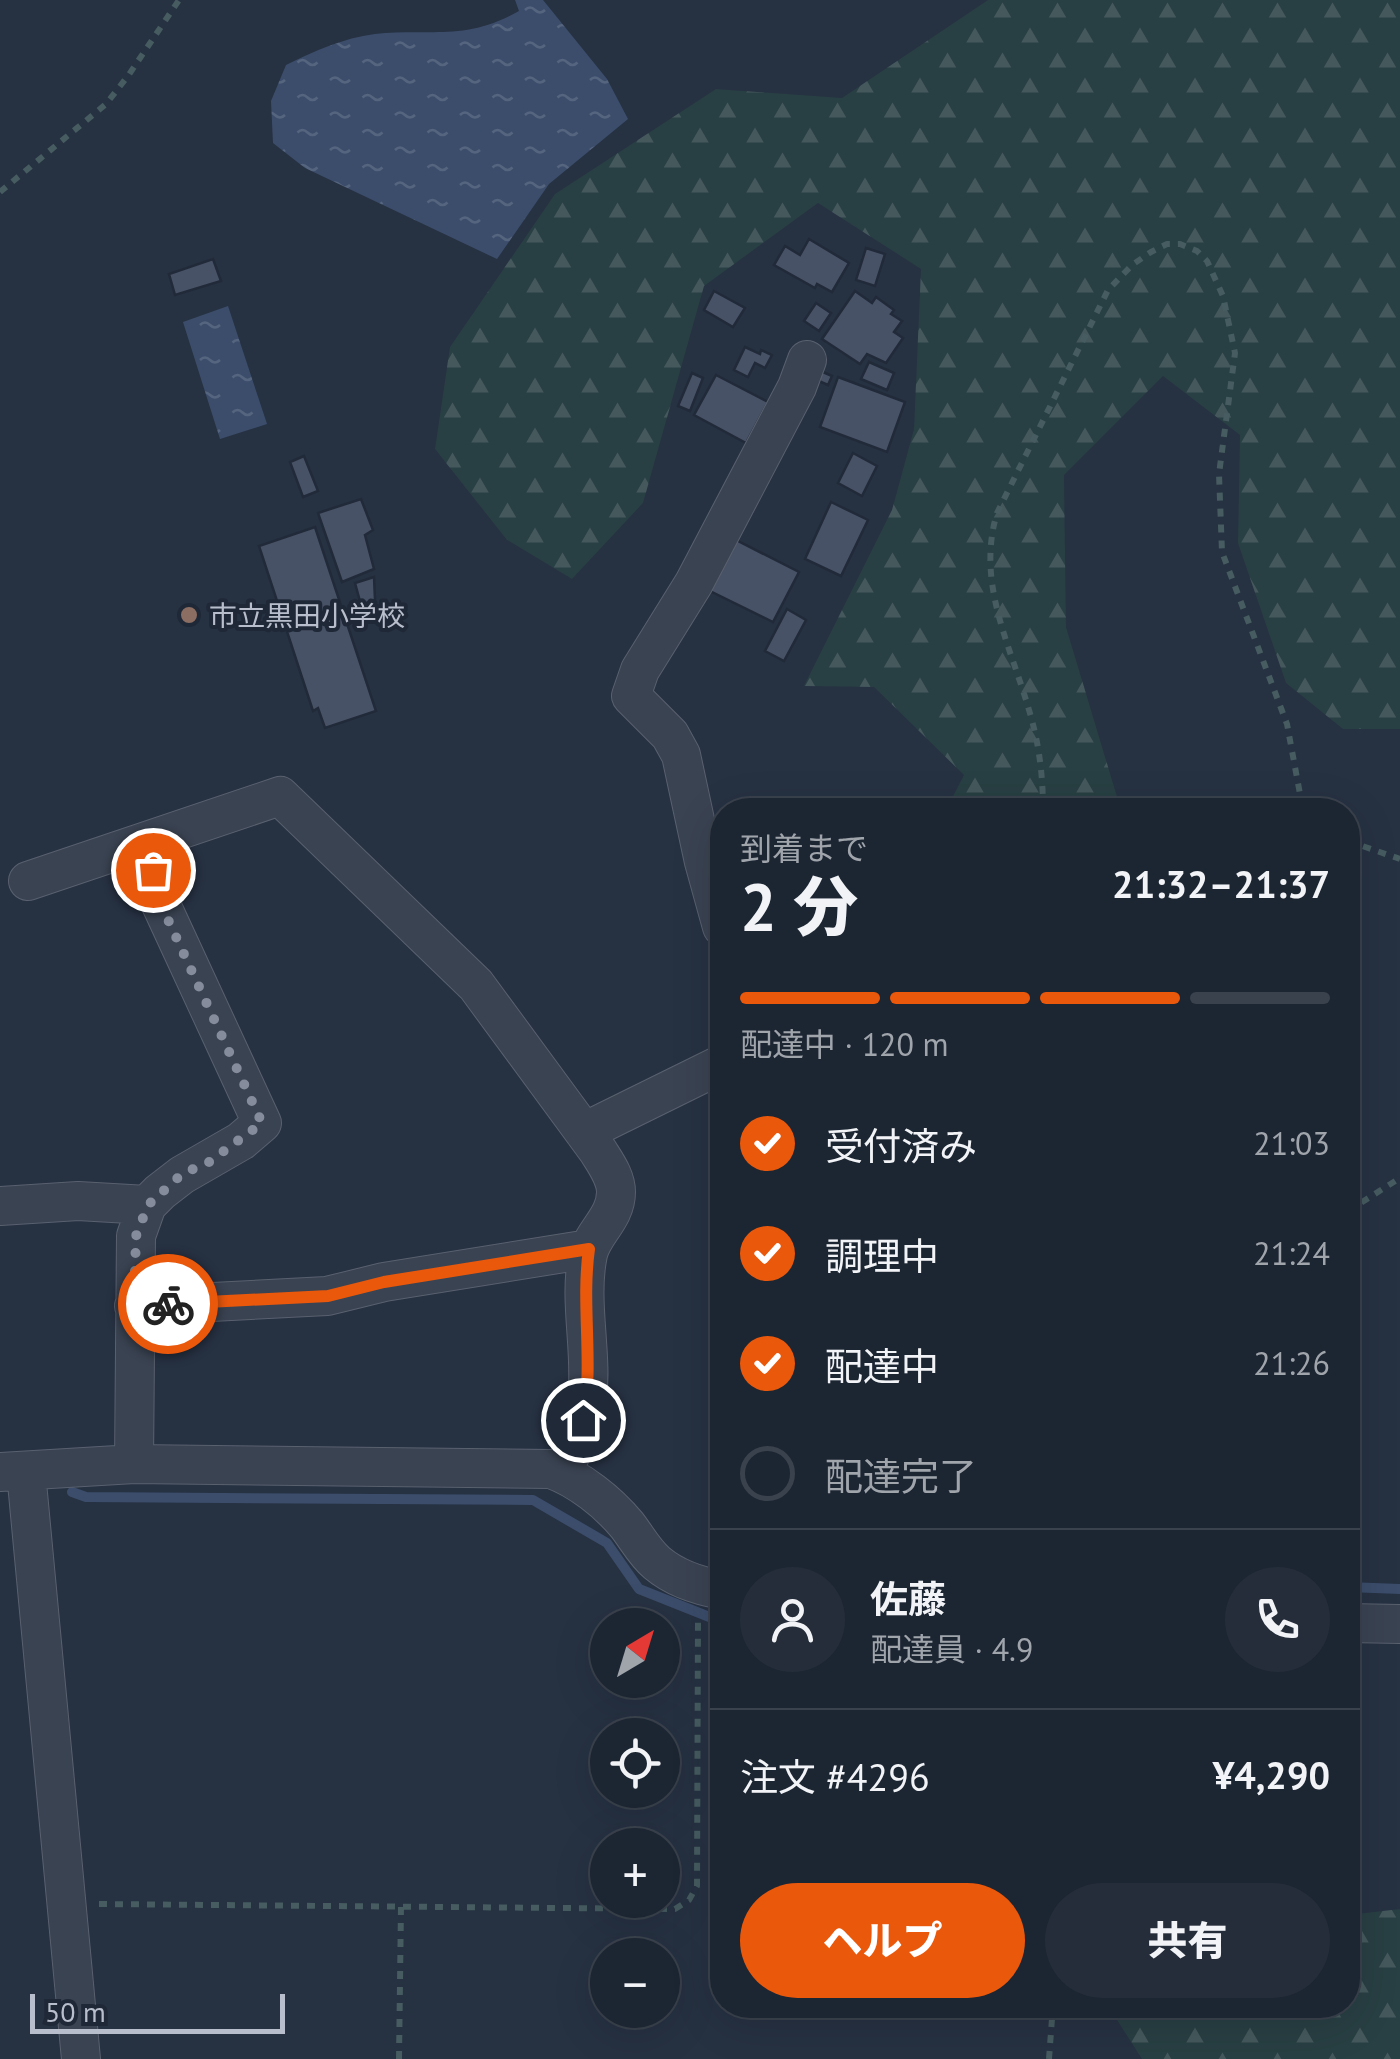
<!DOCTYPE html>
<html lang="ja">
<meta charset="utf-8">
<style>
body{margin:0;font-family:"PT Sans","Noto Sans JP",sans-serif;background:#252d3a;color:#f1f3f6;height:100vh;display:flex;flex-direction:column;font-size:38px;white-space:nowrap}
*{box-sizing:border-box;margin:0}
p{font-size:32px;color:#a0a5ac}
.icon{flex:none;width:55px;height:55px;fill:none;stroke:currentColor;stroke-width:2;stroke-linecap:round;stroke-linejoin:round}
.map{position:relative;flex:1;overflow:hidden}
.details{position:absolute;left:710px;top:798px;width:650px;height:1220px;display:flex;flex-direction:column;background:#1c2532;border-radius:40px;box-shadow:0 10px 40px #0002,0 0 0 2px #3a424d}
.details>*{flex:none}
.needle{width:65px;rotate:38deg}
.buttons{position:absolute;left:590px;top:1608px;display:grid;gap:20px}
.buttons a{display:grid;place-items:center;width:90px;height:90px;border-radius:50%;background:#1c2532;box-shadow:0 10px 40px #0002,0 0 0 2px #3a424d;font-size:50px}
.scale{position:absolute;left:30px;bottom:25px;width:255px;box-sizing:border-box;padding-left:10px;border:5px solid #b8becc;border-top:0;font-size:28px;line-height:35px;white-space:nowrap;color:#b8becc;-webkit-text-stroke:8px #1f2837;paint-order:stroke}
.pin{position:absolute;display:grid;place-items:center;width:85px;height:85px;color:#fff;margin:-42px;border:5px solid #fff;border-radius:50%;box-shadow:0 2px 10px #0007}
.courier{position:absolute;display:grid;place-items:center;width:100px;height:100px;margin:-50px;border:8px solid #ea580c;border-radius:50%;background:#fff;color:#222;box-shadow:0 2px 12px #0007}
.headline em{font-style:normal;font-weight:800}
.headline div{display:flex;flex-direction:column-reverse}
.headline{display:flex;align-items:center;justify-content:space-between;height:170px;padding:0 30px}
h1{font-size:65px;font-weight:800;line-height:75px}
.bar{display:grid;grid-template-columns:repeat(4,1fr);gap:15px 10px;align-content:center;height:120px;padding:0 30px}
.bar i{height:12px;border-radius:8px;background:#3a424d}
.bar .current{background:#ea580c}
.bar p{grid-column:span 4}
.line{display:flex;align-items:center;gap:25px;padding:0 30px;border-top:2px solid #3a424d}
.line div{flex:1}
.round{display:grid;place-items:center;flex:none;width:105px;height:105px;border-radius:52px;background:#252d3a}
ol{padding:0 30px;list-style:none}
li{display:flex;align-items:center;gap:30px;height:110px}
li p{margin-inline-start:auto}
li .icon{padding:10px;border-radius:50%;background:#ea580c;color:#fff;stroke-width:4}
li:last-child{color:#a0a5ac}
li i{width:55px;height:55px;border:5px solid #3a424d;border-radius:50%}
.button{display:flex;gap:20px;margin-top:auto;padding:20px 30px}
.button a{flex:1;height:115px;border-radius:60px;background:#ea580c;color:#fff;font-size:40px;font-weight:800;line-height:115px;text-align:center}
.button a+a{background:#252d3a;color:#f1f3f6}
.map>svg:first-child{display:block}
.forest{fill:url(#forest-firs)}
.water{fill:url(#water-ripples)}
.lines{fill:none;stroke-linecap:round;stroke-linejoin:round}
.stream{stroke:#3b4d6b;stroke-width:10}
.building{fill:#485266;stroke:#212a39;stroke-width:2.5}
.minor-casing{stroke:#59616f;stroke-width:40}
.path{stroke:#465c60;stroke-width:6;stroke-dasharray:8 8;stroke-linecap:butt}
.minor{stroke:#3a4352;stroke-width:38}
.done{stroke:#858d9c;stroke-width:10;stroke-dasharray:0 18}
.route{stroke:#ea580c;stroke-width:12}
.education-dot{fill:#8d6e63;stroke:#1f2837;stroke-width:4}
.labels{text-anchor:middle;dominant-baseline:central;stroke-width:8;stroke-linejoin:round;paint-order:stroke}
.poi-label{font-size:28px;fill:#b8becc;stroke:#1f2837;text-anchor:start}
</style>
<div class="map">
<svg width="1400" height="2059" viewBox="0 0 1400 2059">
<defs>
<pattern id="forest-firs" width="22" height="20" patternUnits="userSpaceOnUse" patternTransform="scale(2.5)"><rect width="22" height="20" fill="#283f43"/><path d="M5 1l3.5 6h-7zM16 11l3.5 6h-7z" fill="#45595d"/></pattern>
<pattern id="water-ripples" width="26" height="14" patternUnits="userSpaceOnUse" patternTransform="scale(2.5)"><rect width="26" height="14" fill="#3b4d6b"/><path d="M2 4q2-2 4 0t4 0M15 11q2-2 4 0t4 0" fill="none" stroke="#55657f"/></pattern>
</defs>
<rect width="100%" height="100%" fill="#263142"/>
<!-- forest -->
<path class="forest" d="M988,0H1400V729H1343L1286,683L1238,543L1240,435L1163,376L1064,475L1066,627L1121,810H946L964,775L874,687L804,686L892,510L914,429L921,269L818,203L704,286L643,503L572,579L507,540L435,449L450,347L555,194L716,89L842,98Z
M1400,1909V2059H1142L1112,2012V2005H1348V1915Z"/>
<!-- water -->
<path class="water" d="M515,0H543L607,79L628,119L549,184L497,259L305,168L273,143L271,101L286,65C315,51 343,38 375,34C431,28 465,42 519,11Z
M228,306L267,424L220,439L183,322Z"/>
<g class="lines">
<!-- stream -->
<path class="stream" d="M72,1492L86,1497L533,1500L607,1543L639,1589L722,1622
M1348,1587L1400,1589"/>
</g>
<!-- building -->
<path class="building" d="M809,239L849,263L832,292L817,284L815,288L774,265L785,246L800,255Z
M866,248L885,254L875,286L856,280Z
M213,259L221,281L175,295L169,274Z
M714,291L745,308L733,327L704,310Z
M855,291L872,303L876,297L894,310L891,314L902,321L894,332L903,338L886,363L867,354L860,364L822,339Z
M816,303L831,313L819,331L804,321Z
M745,347L760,354L761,350L772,355L765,368L755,363L748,377L734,370Z
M869,362L894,373L887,390L861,379Z
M816,369L832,376L828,385L812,378Z
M692,373L703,378L690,411L678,406Z
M716,375L768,402L746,443L694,415Z
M838,377L905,402L887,452L820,427Z
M853,453L877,466L862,496L838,483Z
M304,456L318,491L303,497L290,462Z
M361,499L373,530L365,535L374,569L342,582L318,513Z
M831,502L868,520L841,576L805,559Z
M315,527L376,711L325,728L318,708L313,711L259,546Z
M734,539L799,572L773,622L708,590Z
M374,577L375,600L361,605L355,583Z
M787,609L806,620L784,661L765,651Z"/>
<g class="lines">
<defs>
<path id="minor" d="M28,881L280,796L476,985L598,1151C606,1164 616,1177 616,1192C616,1218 593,1232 588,1254C578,1302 593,1352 587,1400C583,1427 574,1449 562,1473
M722,927L704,862L681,755L670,735L631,696L640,670L694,583L797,387L807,360
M584,1132L722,1064
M0,1206L78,1201L147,1205
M134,1306L327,1296L384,1282L589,1249
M134,1464L136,1236L147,1205L160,1192L182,1175L241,1141L262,1123L158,898L148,843
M0,1472L134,1464L551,1469C579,1479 608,1502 627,1525C637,1538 645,1553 657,1563C676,1579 699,1586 722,1590
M26,1472L81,2059
M1348,1623L1400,1624"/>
</defs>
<!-- minor casing -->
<use href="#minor" class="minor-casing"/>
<!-- path -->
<path class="path" d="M0,192L106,104L128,76L179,0
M1043,810C1043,775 1039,743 1029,710C1010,644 976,583 997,513L1108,290L1132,265L1151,252L1167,244H1180L1197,251L1207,261L1223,296L1235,353L1219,474L1222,552L1287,724L1303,810
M1348,841L1400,859
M1348,1211L1400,1178
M99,1904L675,1909L689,1900L697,1886L698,1617
M399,2059L401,1906
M1049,2059L1053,2005"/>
<!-- minor -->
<use href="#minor" class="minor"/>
</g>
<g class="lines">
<!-- done -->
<path class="done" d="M153,870L158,898L262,1123L209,1162L182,1174L148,1205L136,1236L134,1306L168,1304"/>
<!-- route -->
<path class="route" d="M168,1304L328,1296L384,1282L589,1249C581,1306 594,1364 583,1420"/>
</g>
<!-- markers -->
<circle class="education-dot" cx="189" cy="615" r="10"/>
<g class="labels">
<!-- poi labels -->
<g class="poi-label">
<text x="209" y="615">市立黒田小学校</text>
</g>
</g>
</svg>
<div class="buttons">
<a><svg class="needle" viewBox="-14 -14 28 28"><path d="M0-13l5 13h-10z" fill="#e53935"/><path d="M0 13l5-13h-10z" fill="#a0a5ac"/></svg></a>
<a><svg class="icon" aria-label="locate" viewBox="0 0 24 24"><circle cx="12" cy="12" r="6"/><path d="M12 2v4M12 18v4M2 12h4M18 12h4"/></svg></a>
<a>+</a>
<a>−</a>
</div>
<div class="scale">50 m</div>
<div class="pin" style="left:153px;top:870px;background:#ea580c"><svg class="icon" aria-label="bag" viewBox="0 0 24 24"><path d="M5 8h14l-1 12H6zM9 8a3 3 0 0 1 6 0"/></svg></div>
<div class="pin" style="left:583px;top:1420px;background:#1f2937"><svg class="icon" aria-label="home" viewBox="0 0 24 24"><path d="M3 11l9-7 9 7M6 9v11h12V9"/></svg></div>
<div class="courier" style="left:168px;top:1304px"><svg class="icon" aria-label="bike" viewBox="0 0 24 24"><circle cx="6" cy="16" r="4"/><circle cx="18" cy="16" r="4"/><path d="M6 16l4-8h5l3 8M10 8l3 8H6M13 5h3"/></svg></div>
<section class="details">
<div class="headline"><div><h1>2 分</h1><p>到着まで</p></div><em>21:32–21:37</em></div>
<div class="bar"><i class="current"></i><i class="current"></i><i class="current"></i><i></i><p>配達中 · 120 m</p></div>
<ol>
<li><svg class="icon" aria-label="check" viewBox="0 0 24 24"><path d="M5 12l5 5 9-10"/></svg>受付済み<p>21:03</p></li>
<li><svg class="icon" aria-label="check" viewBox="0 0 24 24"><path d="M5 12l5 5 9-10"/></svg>調理中<p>21:24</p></li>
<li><svg class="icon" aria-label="check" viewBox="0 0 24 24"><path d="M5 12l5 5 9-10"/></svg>配達中<p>21:26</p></li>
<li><i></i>配達完了</li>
</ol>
<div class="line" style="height:180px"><a class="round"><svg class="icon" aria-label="person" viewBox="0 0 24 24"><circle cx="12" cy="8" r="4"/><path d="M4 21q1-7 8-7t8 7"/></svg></a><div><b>佐藤</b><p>配達員 · 4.9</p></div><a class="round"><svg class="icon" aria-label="phone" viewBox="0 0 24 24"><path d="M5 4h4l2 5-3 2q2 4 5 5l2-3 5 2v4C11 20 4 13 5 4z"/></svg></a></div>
<div class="line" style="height:130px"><div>注文 #4296</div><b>¥4,290</b></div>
<div class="button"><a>ヘルプ</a><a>共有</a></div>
</section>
</div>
